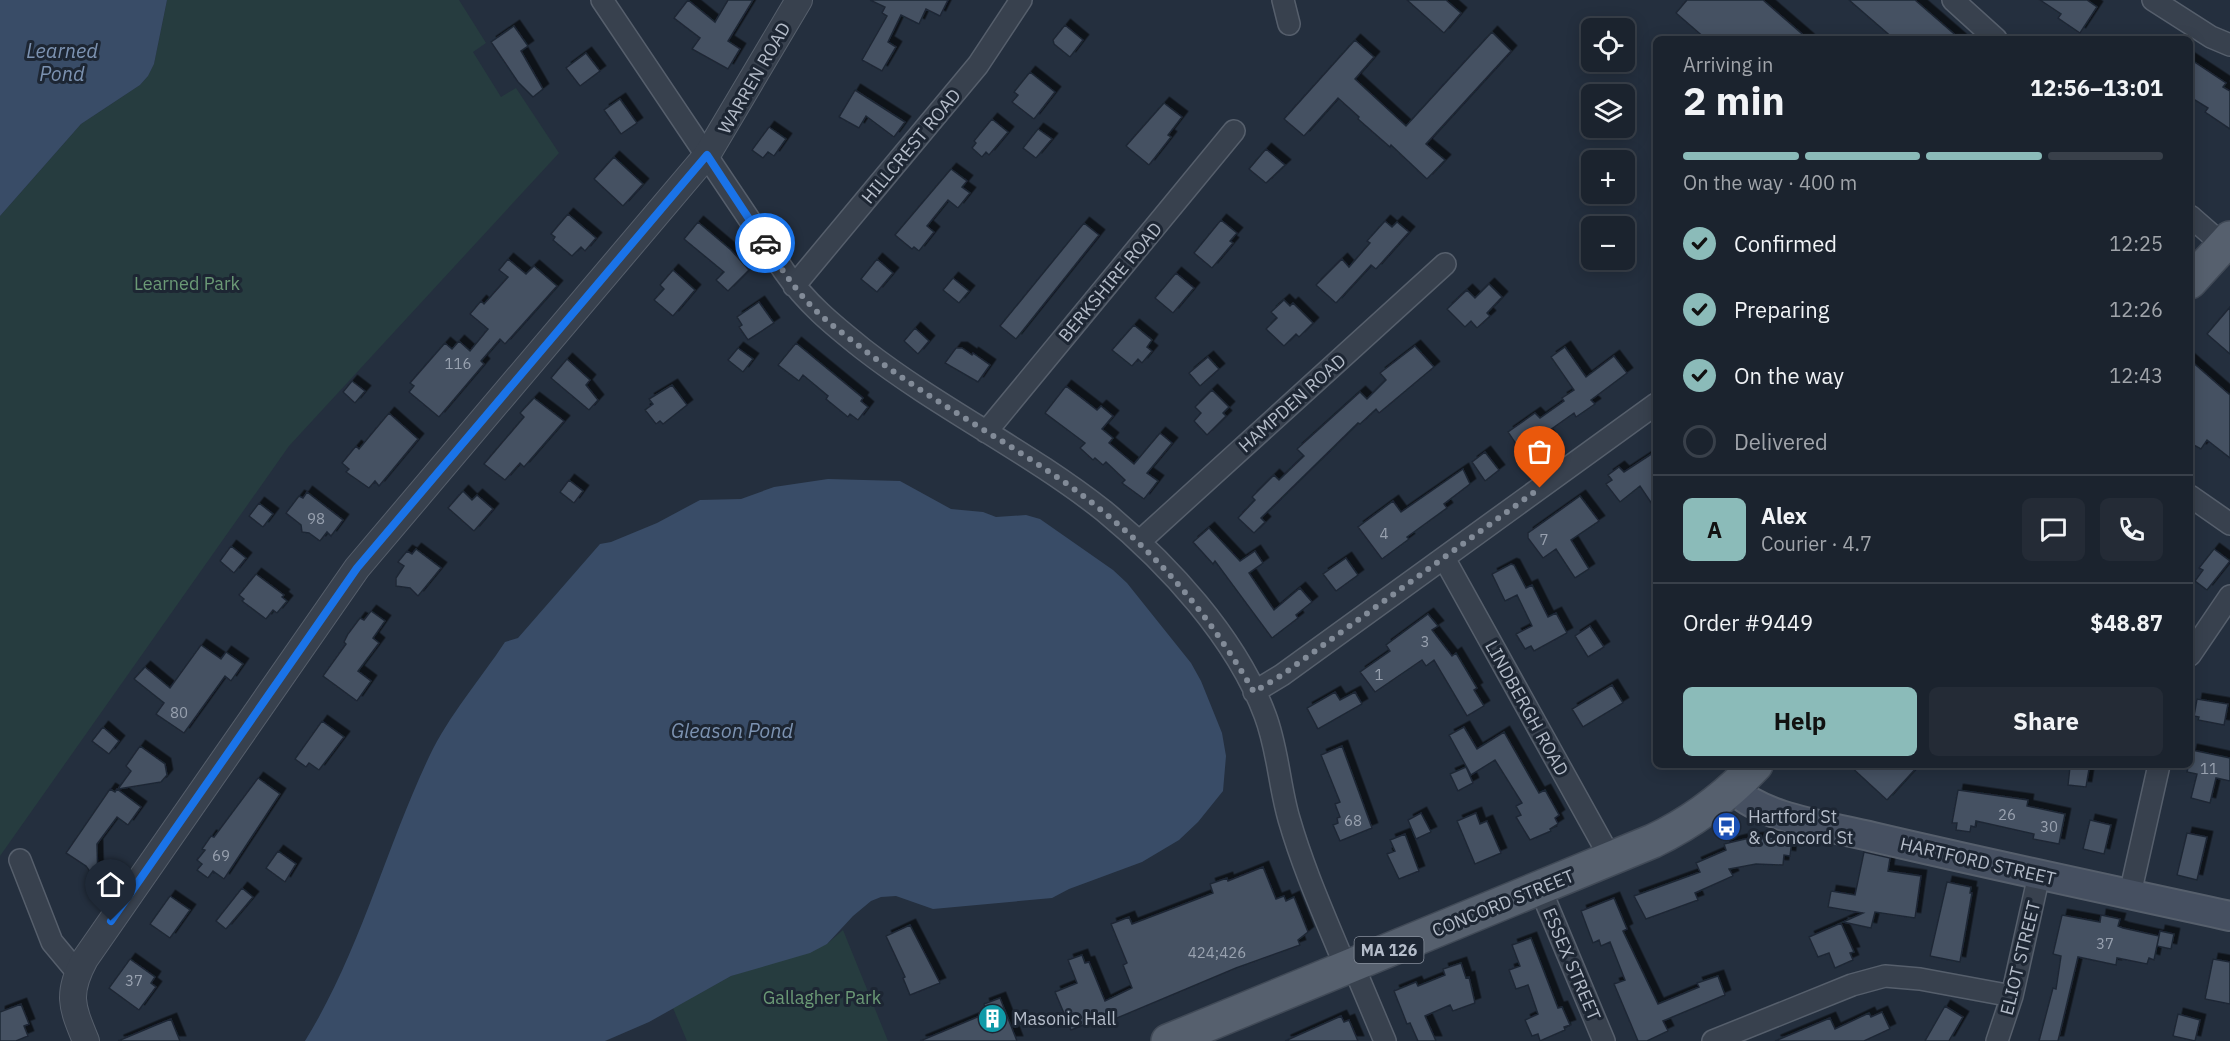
<!DOCTYPE html>
<meta charset="utf-8">
<style>
body{margin:0;font-family:"IBM Plex Sans",sans-serif;background:#242b36;color:#f1f3f6;height:100vh;display:flex;flex-direction:column;font-size:22px;white-space:nowrap}
*{box-sizing:border-box;margin:0}
p{font-size:20px;color:#a0a4aa}
.icon{flex:none;width:33px;height:33px;fill:none;stroke:currentColor;stroke-width:2;stroke-linecap:round;stroke-linejoin:round}
.map{position:relative;flex:1;overflow:hidden}
.drawer{position:absolute;left:1653px;top:36px;width:540px;height:732px;display:flex;flex-direction:column;background:#1b232e;border-radius:9px;box-shadow:0 3px 15px #0003,0 0 0 2px #39404a}
.drawer>*{flex:none}
.controls{position:absolute;left:1581px;top:18px;display:grid;gap:12px}
.controls a{display:grid;place-items:center;width:54px;height:54px;border-radius:9px;background:#1b232e;box-shadow:0 3px 15px #0003,0 0 0 2px #39404a;font-size:30px}
.pin{position:absolute;display:grid;place-items:center;width:51px;height:51px;color:#fff;margin:-62px -26px;border-radius:50% 50% 50% 0;rotate:-45deg;box-shadow:0 0 6px #0007}
.pin .icon{rotate:45deg}
.courier{position:absolute;display:grid;place-items:center;width:60px;height:60px;margin:-30px;border:4px solid #1a73e8;border-radius:50%;background:#fff;color:#222;box-shadow:0 2px 8px #0007}
.headline em{font-style:normal;font-weight:700}
.headline div{display:flex;flex-direction:column-reverse}
.headline{display:flex;align-items:center;justify-content:space-between;height:102px;padding:0 30px}
h1{font-size:39px;font-weight:700;line-height:45px}
.bar{display:grid;grid-template-columns:repeat(4,1fr);gap:9px 6px;align-content:center;height:72px;padding:0 30px}
.bar i{height:8px;border-radius:4px;background:#39404a}
.bar .on{background:#8bbbb9}
.bar p{grid-column:span 4}
.line{display:flex;align-items:center;gap:15px;padding:0 30px;border-top:2px solid #39404a}
.line div{flex:1}
.round{display:grid;place-items:center;flex:none;width:63px;height:63px;border-radius:9px;background:#242b36}
ol{padding:0 30px;list-style:none}
li{display:flex;align-items:center;gap:18px;height:66px}
li p{margin-inline-start:auto}
li .icon{padding:6px;border-radius:50%;background:#8bbbb9;color:#111;stroke-width:4}
li:last-child{color:#a0a4aa}
li i{width:33px;height:33px;border:3px solid #39404a;border-radius:50%}
.action{display:flex;gap:12px;margin-top:auto;padding:12px 30px}
.action a{flex:1;height:69px;border-radius:9px;background:#8bbbb9;color:#111;font-size:24px;font-weight:700;line-height:69px;text-align:center}
.action a+a{background:#242b36;color:#f1f3f6}
.map>svg:first-child{display:block}
.green{fill:#263c3f}
.water{fill:#394c67}
.building{fill:#455162;stroke:#1f2835;stroke-width:1.5;filter:url(#shadow)}
.lines{fill:none;stroke-linecap:round;stroke-linejoin:round}
.minor-casing{stroke:#565f6c;stroke-width:24}
.tertiary-casing{stroke:#565f6c;stroke-width:28}
.secondary-casing{stroke:#565f6c;stroke-width:32}
.primary-casing{stroke:#414a57;stroke-width:36}
.minor{stroke:#38414e;stroke-width:21}
.tertiary{stroke:#38414e;stroke-width:26}
.secondary{stroke:#465061;stroke-width:28}
.primary{stroke:#56606e;stroke-width:33}
.done{stroke:#828b98;stroke-width:6;stroke-dasharray:0 10.8}
.route{stroke:#1a73e8;stroke-width:8}
.labels{text-anchor:middle;dominant-baseline:central;stroke-width:6;stroke-linejoin:round;paint-order:stroke}
.number-label{font-size:15px;fill:#98a1af}
.shield{fill:#1d2633;stroke:#878f9c;stroke-width:1.5}
.shield-label{font-size:16px;font-weight:bold;fill:#b4bcc9}
.street-label{font-size:18px;fill:#b4bcc9;stroke:#1d2633}
.park-label{font-size:18px;fill:#6b9a76;stroke:#1d2633}
.poi-label{font-size:18px;fill:#b4bcc9;stroke:#1d2633;text-anchor:start}
.water-label{font-size:20px;font-style:italic;fill:#7c92b1;stroke:#1d2633}
</style>
<div class="map">
<svg width="2230" height="1041" viewBox="0 0 2230 1041">
<defs>
<filter id="shadow"><feDropShadow dx="5.5" dy="-5.5" stdDeviation="0" flood-color="#0009"/></filter>
</defs>
<rect width="100%" height="100%" fill="#242f3e"/>
<!-- green -->
<path class="green" d="M167,0H459L486,43L473,52L501,97L516,88L559,153L289,446L0,856V216L81,124L140,85L148,76L154,64Z
M843,930L888,1041H687L673,1008L731,976L827,944Z"/>
<!-- water -->
<path class="water" d="M0,0H167L154,64L148,76L140,85L81,124L0,216Z
M828,479L900,481L951,509L983,512L996,517L1026,515L1040,519L1113,570L1127,583L1191,663L1201,681L1222,733L1226,756L1223,791L1198,822L1179,840L1142,862L1069,889L1052,898L933,909L896,896L881,897L871,901L853,916L827,944L810,953L731,976L649,1022L605,1041H305C360,952 385,850 429,757C449,715 480,680 505,642L518,638L600,544L611,542L657,523L700,500L741,499L774,487Z"/>
<!-- building -->
<path class="building" d="M688,0L715,22L728,0H753L728,41L740,49L728,69L692,49L700,38L674,18Z
M870,0H948L940,16L926,9L919,24L901,15L888,42L896,47L882,71L862,60L887,16L882,13L885,7Z
M1407,0H1446L1461,13L1444,33Z
M1687,0H1763L1808,39H1706L1676,13Z
M1849,0H1915L1960,39H1894Z
M2040,0H2087L2097,7L2080,33L2058,18L2061,14Z
M1065,25L1083,40L1070,57L1054,44L1053,40Z
M514,26L528,46L521,51L543,89L533,97L518,82L491,42Z
M1492,32L1511,51L1426,144L1445,160L1427,179L1391,145L1390,147L1358,119L1359,117L1338,98L1304,136L1284,119L1355,40L1374,57L1355,79L1406,126Z
M586,53L600,71L580,86L566,68Z
M2190,59L2226,83L2223,87L2230,91V129L2205,112L2208,108L2190,97Z
M1030,72L1055,92L1034,119L1012,102L1018,95L1014,92Z
M855,90L905,122L894,137L866,116L859,128L839,117Z
M620,99L637,123L621,134L604,110Z
M1164,103L1182,117L1168,135L1171,137L1149,165L1126,146Z
M992,119L1008,132L989,155L986,152L982,157L972,148L976,143L974,141Z
M769,127L786,139L774,156L768,152L763,158L752,150Z
M1038,129L1052,139L1036,158L1023,148Z
M1266,149L1285,165L1266,183L1249,169Z
M614,157L643,184L623,206L594,179Z
M951,169L967,181L962,187L970,193L958,208L948,200L927,226L934,232L919,251L914,247L912,249L895,235Z
M568,214L596,238L585,251L581,247L572,256L553,240L555,237L551,234Z
M1221,220L1237,233L1230,241L1233,243L1212,268L1194,253Z
M1385,221L1392,227L1397,222L1409,232L1376,269L1371,265L1336,303L1316,285L1342,259L1349,267L1370,243L1367,241Z
M698,222L731,250L749,270L728,291L716,280L724,272L684,239Z
M1084,223L1099,235L1016,339L1000,326Z
M508,259L526,274L534,266L557,286L505,344L500,339L481,361L484,364L439,417L409,392L414,386L410,383L445,343L452,349L459,341L470,351L488,329L470,314L481,301L484,304L508,277L499,270Z
M877,259L893,273L877,292L861,279Z
M673,270L695,290L673,316L654,300L664,289L660,285Z
M1176,273L1194,288L1173,313L1155,298Z
M953,278L969,291L959,303L943,290Z
M1489,284L1502,297L1487,313L1490,316L1477,328L1471,321L1465,327L1447,309L1467,290L1475,298Z
M1284,300L1290,306L1293,303L1313,323L1299,337L1296,334L1284,346L1266,329L1277,318L1271,312Z
M759,302L774,323L748,340L739,327L742,325L737,317Z
M2230,307V354L2207,334Z
M1134,325L1152,340L1147,347L1152,351L1142,363L1138,359L1132,366L1112,350Z
M915,328L929,341L918,354L904,341Z
M796,343L863,398L861,401L868,407L858,420L850,414L848,417L826,399L828,396L803,375L799,381L778,365Z
M1415,346L1434,367L1379,413L1376,409L1360,424L1358,423L1261,518L1265,522L1254,533L1238,518L1255,500L1252,497L1274,475L1279,480L1304,456L1297,449L1360,392L1367,399L1386,380L1380,373Z
M1565,347L1586,377L1614,356L1627,373L1591,400L1595,404L1576,417L1574,413L1546,433L1549,437L1531,451L1528,448L1522,453L1508,432L1535,413L1540,418L1564,401L1562,398L1574,390L1551,357Z
M738,348L753,359L743,372L728,360Z
M956,348H962L972,355L973,353L990,365L978,382L945,363Z
M1208,357L1219,369L1200,386L1189,373Z
M567,359L590,380L586,385L598,400L589,410L551,378Z
M2190,360L2230,395V458L2207,440L2201,449L2190,443Z
M352,381L365,391L355,403L343,392Z
M672,385L687,405L663,424L660,421L656,424L645,410L653,404L649,399Z
M1066,386L1097,410L1101,406L1113,416L1102,429L1113,438L1109,443L1134,464L1160,433L1172,443L1147,473L1158,481L1144,499L1122,483L1125,480L1106,462L1103,465L1095,458L1093,460L1080,448L1085,443L1045,413Z
M1212,390L1229,407L1223,413L1226,416L1207,435L1194,421L1201,413L1195,407Z
M534,398L564,421L524,467L520,463L505,480L484,464L524,417L520,413Z
M389,413L418,439L379,486L375,481L369,488L346,472L349,469L342,463L356,446L359,449Z
M1656,451V510L1640,486L1620,502L1606,484L1612,480L1608,475L1619,467L1624,472Z
M1485,452L1499,470L1485,481L1472,462Z
M1463,469L1470,484L1444,504L1447,508L1407,537L1409,539L1382,559L1358,527L1393,501L1401,512Z
M569,480L583,491L574,503L560,492Z
M463,491L472,500L477,495L493,509L474,531L448,508Z
M307,492L343,520L331,536L327,532L320,541L309,533L302,532L301,525L286,513L299,496L303,498Z
M1580,496L1599,521L1571,540L1589,569L1575,578L1556,549L1543,558L1528,538V533Z
M259,503L273,514L263,527L249,516Z
M1209,528L1240,561L1255,551L1263,563L1249,573L1274,610L1300,588L1312,602L1296,615L1298,618L1272,638L1215,561L1213,564L1193,542Z
M231,546L246,558L234,573L220,561Z
M416,549L441,568L418,596L410,588L396,586V578L404,566L398,562L407,551L412,554Z
M2214,549L2230,561L2207,590L2195,581L2203,570L2199,568Z
M1346,558L1358,575L1336,591L1323,574Z
M1511,564L1514,565L1526,588L1532,585L1548,617L1556,613L1567,633L1534,651L1531,646L1525,649L1516,634L1532,626L1517,595L1505,601L1492,574Z
M256,574L284,595L282,597L287,601L277,613L273,610L266,619L242,601L244,599L239,595Z
M371,611L385,621L373,638L379,643L358,671L371,681L357,701L323,676L346,644L344,642L348,634L360,618L364,620Z
M1428,614L1438,626L1432,630L1452,656L1456,653L1477,688L1474,690L1484,706L1467,716L1434,660L1426,666L1422,660L1375,692L1360,672L1390,651L1386,645Z
M1590,626L1604,647L1588,657L1575,636Z
M201,645L221,659L226,652L243,664L231,681L225,676L184,733L156,714L164,703L134,679L145,667L170,688Z
M1612,685L1623,703L1583,727L1572,709Z
M1335,692L1340,700L1355,692L1362,704L1318,729L1307,708Z
M2197,699L2228,704L2224,725L2198,720L2199,717L2194,716Z
M322,721L344,737L319,770L309,763L306,767L295,759Z
M103,727L119,741L109,754L92,741Z
M1464,727L1477,749L1504,732L1539,793L1545,790L1559,815L1555,818L1558,824L1550,829L1551,831L1530,840L1516,817L1521,815L1516,806L1522,803L1495,760L1471,775L1449,735Z
M140,746L165,764L167,775L161,782L118,789L131,771L126,766Z
M1342,746L1372,828L1340,841L1333,825L1338,823L1337,818L1340,817L1335,804L1340,802L1321,755Z
M2192,750L2230,758V781L2216,778L2210,803L2191,798L2197,774L2187,772Z
M1849,765H1919L1887,800Z
M1466,767L1473,783L1458,791L1450,774Z
M2070,767L2089,769L2086,787L2068,785Z
M258,778L280,794L224,879L213,871L208,878L197,870L202,864L197,860L205,850L202,849L211,836L214,837Z
M110,789L115,792L117,789L141,807L128,825L117,817L97,844L98,883L86,866L66,853Z
M1958,790L2028,800L2027,806L2065,814L2059,844L2033,839L2034,834L1976,821L1975,827L1971,826L1970,832L1956,830L1957,823H1952Z
M1421,813L1431,832L1416,839L1408,820Z
M1476,813L1480,824L1487,821L1501,853L1475,864L1457,821Z
M2090,820L2111,825L2104,854L2083,849Z
M2187,833L2207,837L2197,880L2177,875Z
M1405,834L1419,871L1399,879L1387,854L1395,851L1390,840Z
M1773,837L1792,840L1790,856L1784,855L1783,865L1756,864L1729,869L1733,876L1695,893L1698,900L1646,919L1634,896L1700,872L1696,863L1726,850L1724,844L1745,839Z
M278,851L296,864L285,882L266,868Z
M1864,852L1890,858L1888,871L1921,876L1915,918L1875,912L1871,928L1843,922L1863,913L1828,907L1831,891L1855,895Z
M1263,867L1276,899L1284,896L1286,901L1294,897L1308,932L1298,940L1300,945L1236,968L1098,1026L1096,1020L1071,1030L1055,992L1077,983L1068,960L1082,955L1085,963L1089,962L1105,1001L1132,988L1123,965L1127,963L1111,924L1129,917L1132,924L1213,893L1210,884L1227,878L1228,881Z
M1947,882L1971,887L1970,893H1972L1960,962L1930,956Z
M242,888L253,897L226,929L216,921Z
M170,896L190,910L170,938L150,924Z
M1614,898L1627,929L1623,931L1658,1004L1699,987L1697,983L1718,976L1725,995L1663,1021L1668,1031L1647,1041H1638L1614,984L1625,980L1610,942L1601,946L1599,940L1593,943L1581,911Z
M2062,915L2100,922L2101,915L2120,919L2118,926L2123,928L2159,936L2154,960L2149,958L2147,964L2117,958L2116,965L2078,957L2058,1041H2039L2053,988L2056,989L2061,956L2053,954Z
M1841,923L1854,952L1850,953L1853,960L1835,968L1829,953L1818,957L1809,937Z
M910,925L940,983L910,995L903,978L905,977L886,936Z
M2160,931L2174,934L2171,949L2157,946Z
M1531,938L1558,1008L1562,1007L1570,1025L1564,1027L1565,1030L1540,1041L1538,1034L1532,1036L1525,1020L1538,1014L1528,985L1516,989L1509,970L1520,966L1512,945Z
M130,959L155,977L151,983L156,987L139,1010L109,988Z
M2213,959L2230,962V1004L2205,999Z
M1461,963L1466,978L1469,977L1475,1003L1453,1011L1450,1005L1425,1016L1436,1041H1418L1410,1023L1407,1024L1394,991L1416,982L1418,986L1445,975L1443,969Z
M1000,998L1017,1041H920L987,1013L984,1004Z
M21,1004L29,1024L24,1026L28,1036L16,1041H0V1012Z
M1945,1006L1963,1017L1949,1041H1925Z
M1882,1012L1890,1029L1864,1041H1775L1830,1018L1835,1029L1869,1013L1871,1017Z
M2178,1014L2200,1020L2195,1041L2173,1036Z
M1341,1016L1344,1022L1349,1020L1358,1041H1285Z
M171,1019L180,1041H118L156,1025Z"/>
<g class="lines">
<defs>
<path id="minor" d="M602,0L784,271C806,303 833,325 863,349C940,409 1028,451 1104,511C1167,563 1236,637 1265,715C1278,749 1279,785 1289,819C1304,871 1326,919 1346,968
M1283,0L1289,24
M1953,0L1996,39
M2153,0L2211,37L2230,45
M2190,216L2230,251
M794,286L978,65L1021,0
M986,432L1234,131
M2190,496L2230,524
M1139,542L1445,264
M1444,558L1611,859
M2190,655L2230,596
M1254,692L1282,675L1656,404
M20,860L52,942L77,972
M1540,888L1604,1041
M2130,894L2159,765
M1353,965L1385,1041
M1713,1041L1852,985L1885,976L1920,979L2012,996
M1997,1041L2012,996L2039,875"/>
<path id="tertiary" d="M86,1041C72,1007 66,994 85,959L357,568L707,155L799,0"/>
<path id="secondary" d="M1733,789C1766,820 1830,826 1873,837C1992,865 2111,890 2230,916"/>
<path id="primary" d="M2190,282L2230,238
M1168,1041L1653,841C1693,822 1725,798 1756,765"/>
</defs>
<!-- minor casing -->
<use href="#minor" class="minor-casing"/>
<!-- tertiary casing -->
<use href="#tertiary" class="tertiary-casing"/>
<!-- secondary casing -->
<use href="#secondary" class="secondary-casing"/>
<!-- primary casing -->
<use href="#primary" class="primary-casing"/>
<!-- minor -->
<use href="#minor" class="minor"/>
<!-- tertiary -->
<use href="#tertiary" class="tertiary"/>
<!-- secondary -->
<use href="#secondary" class="secondary"/>
<!-- primary -->
<use href="#primary" class="primary"/>
</g>
<g class="lines">
<!-- done -->
<path class="done" d="M765,243C777,262 789,281 804,298C820,317 840,331 859,346C925,398 999,436 1067,484C1148,542 1204,606 1254,692L1282,675L1540,488"/>
<!-- route -->
<path class="route" d="M111,921L357,568L707,155L765,243"/>
</g>
<!-- icons -->
<defs>
<symbol id="bus-disc" viewBox="-11 -11 22 22"><circle r="9.5" fill="#1a4fb4" stroke="#1d2633"/><path d="M-5-6H5V4H4V6H2V4H-2V6H-4V4H-5ZM-3.5-4V0h7V-4ZM-3.5 1.2v1.5H-2V1.2ZM2 1.2v1.5H3.5V1.2Z" fill="#fff"/></symbol>
<symbol id="building-disc" viewBox="-11 -11 22 22"><circle r="9.5" fill="#0f9aa8" stroke="#1d2633"/><path d="M-4-6H4V6H1V3H-1V6H-4ZM-2.5-4.3h1.7v1.8h-1.7ZM.8-4.3h1.7v1.8H.8ZM-2.5-1h1.7V.8h-1.7ZM.8-1h1.7V.8H.8Z" fill="#fff"/></symbol>
</defs>
<g fill-rule="evenodd">
<use href="#bus-disc" x="1710" y="810" width="33" height="33"/>
<use href="#building-disc" x="976" y="1002" width="33" height="33"/>
</g>
<g class="labels">
<!-- number labels -->
<g class="number-label">
<text x="458" y="363">116</text>
<text x="316" y="518">98</text>
<text x="1384" y="533">4</text>
<text x="1544" y="539">7</text>
<text x="1425" y="641">3</text>
<text x="1379" y="674">1</text>
<text x="179" y="712">80</text>
<text x="2209" y="768">11</text>
<text x="2007" y="814">26</text>
<text x="1353" y="820">68</text>
<text x="2049" y="826">30</text>
<text x="221" y="855">69</text>
<text x="2105" y="943">37</text>
<text x="1217" y="952">424;426</text>
<text x="134" y="980">37</text>
</g>
<!-- shield labels -->
<rect class="shield" x="1354.5" y="937" width="69" height="26" rx="4.5"/>
<g class="shield-label">
<text x="1389" y="950">MA 126</text>
</g>
<!-- street labels -->
<g class="street-label">
<text transform="translate(754 78) rotate(-60)">WARREN ROAD</text>
<text transform="translate(911 146) rotate(-50)">HILLCREST ROAD</text>
<text transform="translate(1110 282) rotate(-50)">BERKSHIRE ROAD</text>
<text transform="translate(1292 403) rotate(-42)">HAMPDEN ROAD</text>
<text transform="translate(1527 708) rotate(61)">LINDBERGH ROAD</text>
<text transform="translate(1978 861) rotate(13)">HARTFORD STREET</text>
<text transform="translate(1503 903) rotate(-22)">CONCORD STREET</text>
<text transform="translate(2020 958) rotate(-76)">ELIOT STREET</text>
<text transform="translate(1572 964) rotate(67)">ESSEX STREET</text>
</g>
<!-- park labels -->
<g class="park-label">
<text x="187" y="283">Learned Park</text>
<text x="822" y="997">Gallagher Park</text>
</g>
<!-- poi labels -->
<g class="poi-label">
<text x="1748" y="816">Hartford St<tspan x="1748" dy="21">&amp; Concord St</tspan></text>
<text x="1013" y="1018">Masonic Hall</text>
</g>
<!-- water labels -->
<g class="water-label">
<text x="62" y="50">Learned<tspan x="62" dy="23">Pond</tspan></text>
<text x="732" y="730">Gleason Pond</text>
</g>
</g>
</svg>
<div class="controls">
<a><svg class="icon" aria-label="locate" viewBox="0 0 24 24"><circle cx="12" cy="12" r="6"/><path d="M12 2v4M12 18v4M2 12h4M18 12h4"/></svg></a>
<a><svg class="icon" aria-label="layers" viewBox="0 0 24 24"><path d="M12 4l9 5-9 5-9-5zM3 14l9 5 9-5"/></svg></a>
<a>+</a>
<a>−</a>
</div>
<div class="pin" style="left:1540px;top:488px;background:#ea580c"><svg class="icon" aria-label="bag" viewBox="0 0 24 24"><path d="M5 8h14l-1 12H6zM9 8a3 3 0 0 1 6 0"/></svg></div>
<div class="pin" style="left:111px;top:921px;background:#1f2937"><svg class="icon" aria-label="home" viewBox="0 0 24 24"><path d="M3 11l9-7 9 7M6 9v11h12V9"/></svg></div>
<div class="courier" style="left:765px;top:243px"><svg class="icon" aria-label="car" viewBox="0 0 24 24"><path d="M5 17H2v-5l4-1 3-4h7l3 4 3 1v5h-3M9 17h6M6 11h13"/><circle cx="7" cy="17" r="2"/><circle cx="17" cy="17" r="2"/></svg></div>
<section class="drawer">
<div class="headline"><div><h1>2 min</h1><p>Arriving in</p></div><em>12:56–13:01</em></div>
<div class="bar"><i class="on"></i><i class="on"></i><i class="on"></i><i></i><p>On the way · 400 m</p></div>
<ol>
<li><svg class="icon" aria-label="check" viewBox="0 0 24 24"><path d="M5 12l5 5 9-10"/></svg>Confirmed<p>12:25</p></li>
<li><svg class="icon" aria-label="check" viewBox="0 0 24 24"><path d="M5 12l5 5 9-10"/></svg>Preparing<p>12:26</p></li>
<li><svg class="icon" aria-label="check" viewBox="0 0 24 24"><path d="M5 12l5 5 9-10"/></svg>On the way<p>12:43</p></li>
<li><i></i>Delivered</li>
</ol>
<div class="line" style="height:108px"><b class="round" style="background:#8bbbb9;color:#111">A</b><div><b>Alex</b><p>Courier · 4.7</p></div><a class="round"><svg class="icon" aria-label="chat" viewBox="0 0 24 24"><path d="M4 5h16v11H9l-5 4z"/></svg></a><a class="round"><svg class="icon" aria-label="phone" viewBox="0 0 24 24"><path d="M5 4h4l2 5-3 2q2 4 5 5l2-3 5 2v4C11 20 4 13 5 4z"/></svg></a></div>
<div class="line" style="height:78px"><div>Order #9449</div><b>$48.87</b></div>
<div class="action"><a>Help</a><a>Share</a></div>
</section>
</div>
